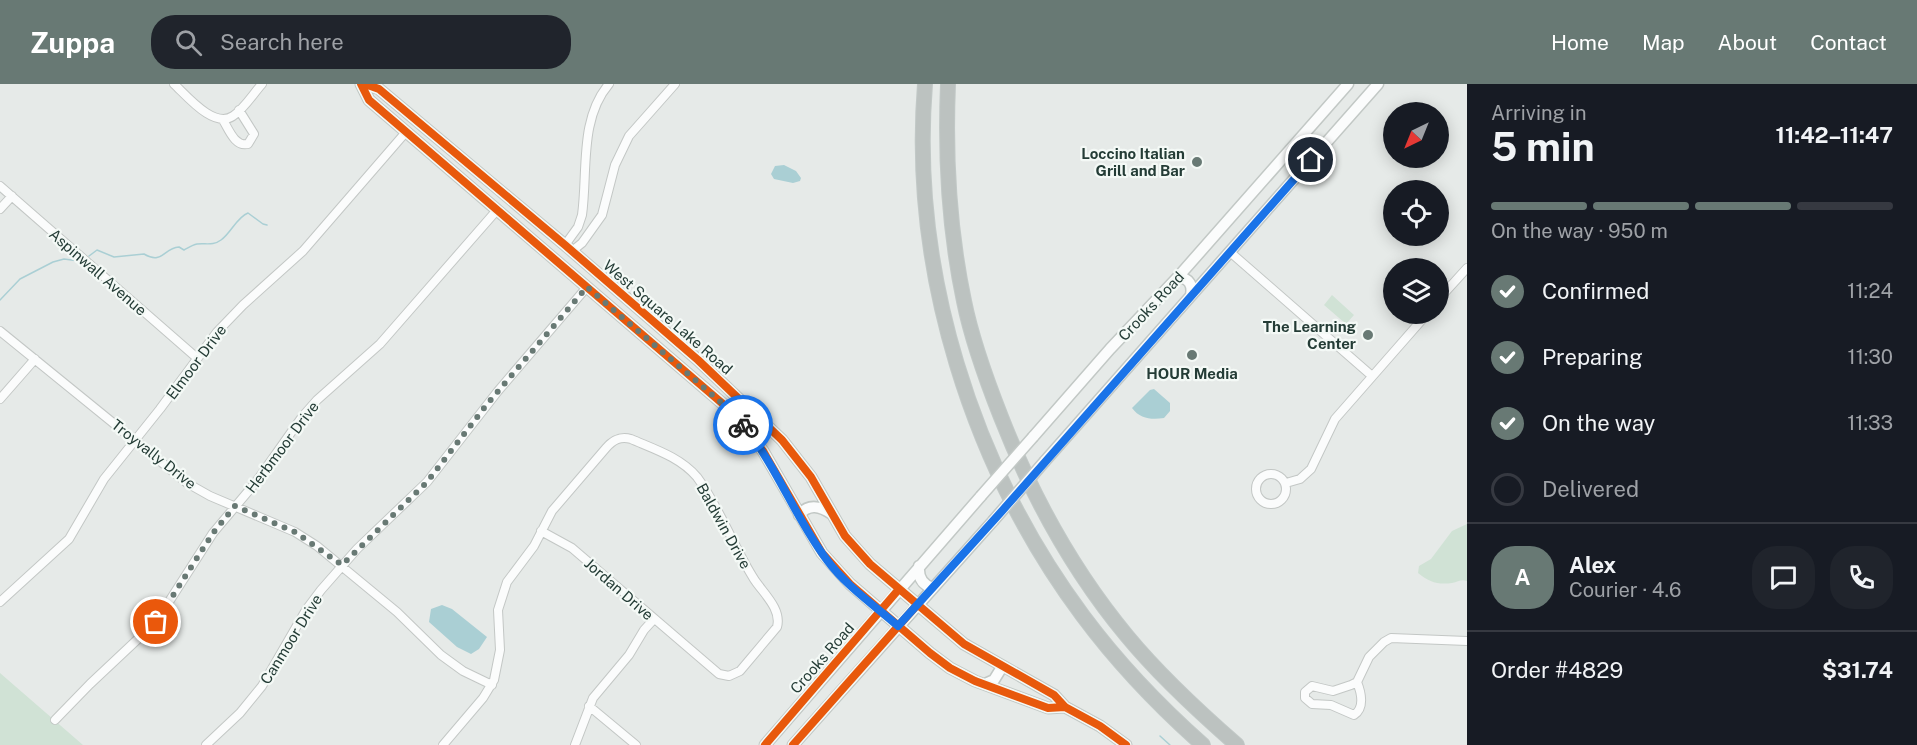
<!DOCTYPE html>
<meta charset="utf-8">
<style>
body{margin:0;font-family:"Public Sans",sans-serif;background:#20242c;color:#f1f3f6;height:100vh;display:flex;flex-direction:column;font-size:22px;white-space:nowrap}
*{box-sizing:border-box;margin:0}
p{font-size:20px;color:#9ea1a6}
.icon{flex:none;width:33px;height:33px;fill:none;stroke:currentColor;stroke-width:2;stroke-linecap:round;stroke-linejoin:round}
.map{position:relative;flex:1;overflow:hidden}
.panel{display:flex;flex-direction:column;background:#171b24;width:450px}
.panel>*{flex:none}
.needle{width:39px;rotate:223deg}
.tools{position:absolute;left:1383px;top:18px;display:grid;gap:12px}
.tools a{display:grid;place-items:center;width:66px;height:66px;border-radius:50%;background:#171b24;box-shadow:0 3px 15px #0003;font-size:30px}
.pin{position:absolute;display:grid;place-items:center;width:51px;height:51px;color:#fff;margin:-26px;border:3px solid #fff;border-radius:50%;box-shadow:0 2px 6px #0007}
.courier{position:absolute;display:grid;place-items:center;width:60px;height:60px;margin:-30px;border:4px solid #1a73e8;border-radius:50%;background:#fff;color:#222;box-shadow:0 2px 8px #0007}
.summary em{font-style:normal;font-weight:700}
.summary div{display:flex;flex-direction:column-reverse}
.summary{display:flex;align-items:center;justify-content:space-between;height:102px;padding:0 24px}
h1{font-size:39px;font-weight:700;line-height:45px}
.bar{display:grid;grid-template-columns:repeat(4,1fr);gap:9px 6px;align-content:center;height:72px;padding:0 24px}
.bar i{height:8px;border-radius:4px;background:#363941}
.bar .selected{background:#687974}
.bar p{grid-column:span 4}
.line{display:flex;align-items:center;gap:15px;padding:0 24px;border-top:2px solid #363941}
.line div{flex:1}
.round{display:grid;place-items:center;flex:none;width:63px;height:63px;border-radius:24px;background:#20242c}
ol{padding:0 24px;list-style:none}
li{display:flex;align-items:center;gap:18px;height:66px}
li p{margin-inline-start:auto}
li .icon{padding:6px;border-radius:50%;background:#687974;color:#fff;stroke-width:4}
li:last-child{color:#9ea1a6}
li i{width:33px;height:33px;border:3px solid #363941;border-radius:50%}
header{display:flex;align-items:center;gap:36px;box-sizing:border-box;height:84px;padding:0 30px;background:#687974;color:#fff}
header strong{font-size:28px}
nav{display:flex;gap:33px;margin-inline-start:auto;font-size:21px}
.search{width:420px;height:54px;background:#20242c;display:flex;align-items:center;gap:15px;box-sizing:border-box;padding:0 21px;border-radius:24px;color:#9ea1a6;font-size:22px}
main{display:flex;flex:1;min-height:0}
.map>svg:first-child{display:block}
.green{fill:#d0e2d5}
.water{fill:#aacfd4}
.lines{fill:none;stroke-linecap:round;stroke-linejoin:round}
.stream{stroke:#aacfd4;stroke-width:1.5}
.minor-casing{stroke:#c3c7c5;stroke-width:10}
.secondary-casing{stroke:#c2c8c5;stroke-width:13}
.motorway-casing{stroke:#c2c9c7;stroke-width:16}
.minor{stroke:#fbfcfc;stroke-width:8}
.secondary{stroke:#fbfcfc;stroke-width:10}
.motorway{stroke:#bcc2c0;stroke-width:14}
.secondary-bridge-casing{stroke:#c2c8c5;stroke-width:13;stroke-linecap:butt}
.secondary-bridge{stroke:#fbfcfc;stroke-width:10}
.cycleway-casing{stroke:#f4f9f6;stroke-width:11}
.cycleway{stroke:#e8590c;stroke-width:8}
.done{stroke:#687974;stroke-width:6;stroke-dasharray:0 10.8}
.route{stroke:#1a73e8;stroke-width:8}
.poi-dot{fill:#687974;stroke:#f4f9f6;stroke-width:2}
.labels{text-anchor:middle;dominant-baseline:central;stroke-width:4.5;stroke-linejoin:round;paint-order:stroke}
.poi-label{font-size:15px;font-weight:bold;fill:#243c36;stroke:#f4f9f6;text-anchor:end}
.street-label{font-size:15px;fill:#243c36;stroke:#f4f9f6}
</style>
<header>
<strong>Zuppa</strong>
<div class="search"><svg class="icon" aria-label="search" viewBox="0 0 24 24"><circle cx="10" cy="10" r="6"/><path d="M15 15l6 6"/></svg>Search here</div>
<nav><a>Home</a><a>Map</a><a>About</a><a>Contact</a></nav>
</header>
<main>
<div class="map">
<svg width="1467" height="661" viewBox="0 0 1467 661">
<rect width="100%" height="100%" fill="#e6eae8"/>
<!-- green -->
<path class="green" d="M1332,211L1354,231L1346,240L1324,221Z
M1467,440V497C1461,495 1458,498 1452,499C1438,501 1429,498 1418,489L1419,482L1431,475L1452,447Z
M0,589L83,661H0Z"/>
<!-- water -->
<path class="water" d="M784,81L796,87L801,94L800,97L793,99L774,95L771,90L775,82Z
M1154,305L1170,319V327L1164,334C1152,336 1140,335 1132,324L1150,306Z
M442,521L452,525L487,553L479,565L471,570L457,563L429,538L431,525Z"/>
<g class="lines">
<!-- stream -->
<path class="stream" d="M89,172L97,166L114,173L144,170C163,181 163,164 179,163L184,166C188,164 192,161 197,160C206,159 213,162 221,156C231,149 237,133 248,129L263,140L267,141
M0,216L20,195L53,178L64,175L79,177
M1160,652L1170,661"/>
<defs>
<path id="minor" d="M174,0C187,12 214,45 233,32C244,25 253,10 262,0
M223,36C229,46 235,63 248,60L254,50L239,26
M0,102L197,274
M0,125L12,112
M565,161L578,143L582,131C588,88 579,35 609,0
M572,167L582,159L602,131L615,81L629,52L675,0
M1230,168L1372,292
M1438,216L1467,184
M0,247L187,399L210,412L295,448L317,462L397,528L441,571L463,587L492,601
M0,315L35,275
M1256 405a15 15 0 1 1 30 0a15 15 0 1 1-30 0Z
M1286,399L1300,395L1311,385L1335,335L1427,230
M0,518L69,455L104,395L160,325L217,248L243,221L303,167L406,48
M1357,598C1361,608 1365,624 1354,631L1331,621L1312,620L1305,614V608L1312,602L1333,607L1351,601L1357,598L1369,573L1384,558L1391,554L1467,557
M589,622L636,661
M55,636L90,600L156,538L213,449L256,398L302,333L317,316L380,260L497,126
M206,661L240,629L262,602L306,526L321,506L357,465L427,398L498,307L587,203
M443,661L483,614L494,596L500,566L498,526L507,498L534,462L552,427L606,364C613,356 620,352 631,355C654,365 680,373 697,393C720,424 733,462 754,495C763,509 782,525 777,543L740,587L729,592L719,590L572,464L541,447
M575,661L593,614L629,571L644,546L654,535"/>
<path id="secondary" d="M361,0L369,16L730,326L763,367L822,469L850,500L930,569L950,584L975,597L1048,624L1065,623
M365,0L379,5L565,161L698,276L782,356L811,393L845,452L870,480L964,560L1054,611L1065,623L1100,642L1126,661
M1298,57L1299,67L1311,76
M1178,193C1189,194 1193,201 1191,211
M1033,353L1110,265L1178,193L1348,0
M1045,377L1378,0
M799,431C809,419 820,422 832,430
M919,482C918,493 922,501 933,504
M985,600L994,596L1002,583
M765,661L981,412
M793,661L993,437"/>
<path id="motorway" d="M925,0C910,186 972,383 1083,532C1118,579 1159,622 1203,661
M948,0C945,72 949,146 964,217C972,257 986,295 1001,333C1032,412 1073,487 1127,552C1160,592 1198,627 1237,661"/>
</defs>
<!-- minor casing -->
<use href="#minor" class="minor-casing"/>
<!-- secondary casing -->
<use href="#secondary" class="secondary-casing"/>
<!-- motorway casing -->
<use href="#motorway" class="motorway-casing"/>
<!-- minor -->
<use href="#minor" class="minor"/>
<!-- secondary -->
<use href="#secondary" class="secondary"/>
<!-- motorway -->
<use href="#motorway" class="motorway"/>
<defs>
<path id="secondary-bridge" d="M981,412L1033,353
M993,437L1045,377"/>
</defs>
<!-- secondary-bridge casing -->
<use href="#secondary-bridge" class="secondary-bridge-casing"/>
<!-- secondary-bridge -->
<use href="#secondary-bridge" class="secondary-bridge"/>
<defs>
<path id="cycleway" d="M361,0L369,16L730,326L763,367L822,469L850,500L930,569L950,584L975,597L1048,624L1065,623
M365,0L379,5L565,161L698,276L782,356L811,393L845,452L870,480L964,560L1054,611L1065,623L1100,642L1126,661
M765,661L899,505
M793,661L917,521"/>
</defs>
<!-- cycleway casing -->
<use href="#cycleway" class="cycleway-casing"/>
<!-- cycleway -->
<use href="#cycleway" class="cycleway"/>
</g>
<g class="lines">
<!-- done -->
<path class="done" d="M156,538L213,449L235,422L295,448L342,481L427,398L488,319L587,203L723,320L743,341"/>
<!-- route -->
<path class="route" d="M743,341C777,382 795,434 827,476C846,502 874,521 898,542L1002,427L1311,76"/>
</g>
<!-- markers -->
<g class="poi-dot">
<circle cx="1197" cy="78" r="6"/>
<circle cx="1368" cy="251" r="6"/>
<circle cx="1192" cy="271" r="6"/>
</g>
<g class="labels">
<!-- poi labels -->
<g class="poi-label">
<text x="1185" y="69">Loccino Italian<tspan x="1185" dy="17">Grill and Bar</tspan></text>
<text x="1356" y="242">The Learning<tspan x="1356" dy="17">Center</tspan></text>
<text x="1192" y="289" text-anchor="middle">HOUR Media</text>
</g>
<!-- street labels -->
<g class="street-label">
<text transform="translate(98 188) rotate(41)">Aspinwall Avenue</text>
<text transform="translate(1151 222) rotate(-47)">Crooks Road</text>
<text transform="translate(668 233) rotate(41)">West Square Lake Road</text>
<text transform="translate(196 278) rotate(-53)">Elmoor Drive</text>
<text transform="translate(282 363) rotate(-53)">Herbmoor Drive</text>
<text transform="translate(154 370) rotate(38)">Troyvally Drive</text>
<text transform="translate(724 442) rotate(61)">Baldwin Drive</text>
<text transform="translate(619 505) rotate(41)">Jordan Drive</text>
<text transform="translate(291 555) rotate(-58)">Canmoor Drive</text>
<text transform="translate(822 574) rotate(-49)">Crooks Road</text>
</g>
</g>
</svg>
<div class="tools">
<a><svg class="needle" viewBox="-14 -14 28 28"><path d="M0-13l5 13h-10z" fill="#e53935"/><path d="M0 13l5-13h-10z" fill="#9ea1a6"/></svg></a>
<a><svg class="icon" aria-label="locate" viewBox="0 0 24 24"><circle cx="12" cy="12" r="6"/><path d="M12 2v4M12 18v4M2 12h4M18 12h4"/></svg></a>
<a><svg class="icon" aria-label="layers" viewBox="0 0 24 24"><path d="M12 4l9 5-9 5-9-5zM3 14l9 5 9-5"/></svg></a>
</div>
<div class="pin" style="left:156px;top:538px;background:#ea580c"><svg class="icon" aria-label="bag" viewBox="0 0 24 24"><path d="M5 8h14l-1 12H6zM9 8a3 3 0 0 1 6 0"/></svg></div>
<div class="pin" style="left:1311px;top:76px;background:#1f2937"><svg class="icon" aria-label="home" viewBox="0 0 24 24"><path d="M3 11l9-7 9 7M6 9v11h12V9"/></svg></div>
<div class="courier" style="left:743px;top:341px"><svg class="icon" aria-label="bike" viewBox="0 0 24 24"><circle cx="6" cy="16" r="4"/><circle cx="18" cy="16" r="4"/><path d="M6 16l4-8h5l3 8M10 8l3 8H6M13 5h3"/></svg></div>
</div>
<section class="panel">
<div class="summary"><div><h1>5 min</h1><p>Arriving in</p></div><em>11:42–11:47</em></div>
<div class="bar"><i class="selected"></i><i class="selected"></i><i class="selected"></i><i></i><p>On the way · 950 m</p></div>
<ol>
<li><svg class="icon" aria-label="check" viewBox="0 0 24 24"><path d="M5 12l5 5 9-10"/></svg>Confirmed<p>11:24</p></li>
<li><svg class="icon" aria-label="check" viewBox="0 0 24 24"><path d="M5 12l5 5 9-10"/></svg>Preparing<p>11:30</p></li>
<li><svg class="icon" aria-label="check" viewBox="0 0 24 24"><path d="M5 12l5 5 9-10"/></svg>On the way<p>11:33</p></li>
<li><i></i>Delivered</li>
</ol>
<div class="line" style="height:108px"><b class="round" style="background:#687974;color:#fff">A</b><div><b>Alex</b><p>Courier · 4.6</p></div><a class="round"><svg class="icon" aria-label="chat" viewBox="0 0 24 24"><path d="M4 5h16v11H9l-5 4z"/></svg></a><a class="round"><svg class="icon" aria-label="phone" viewBox="0 0 24 24"><path d="M5 4h4l2 5-3 2q2 4 5 5l2-3 5 2v4C11 20 4 13 5 4z"/></svg></a></div>
<div class="line" style="height:78px"><div>Order #4829</div><b>$31.74</b></div>
</section>
</main>
